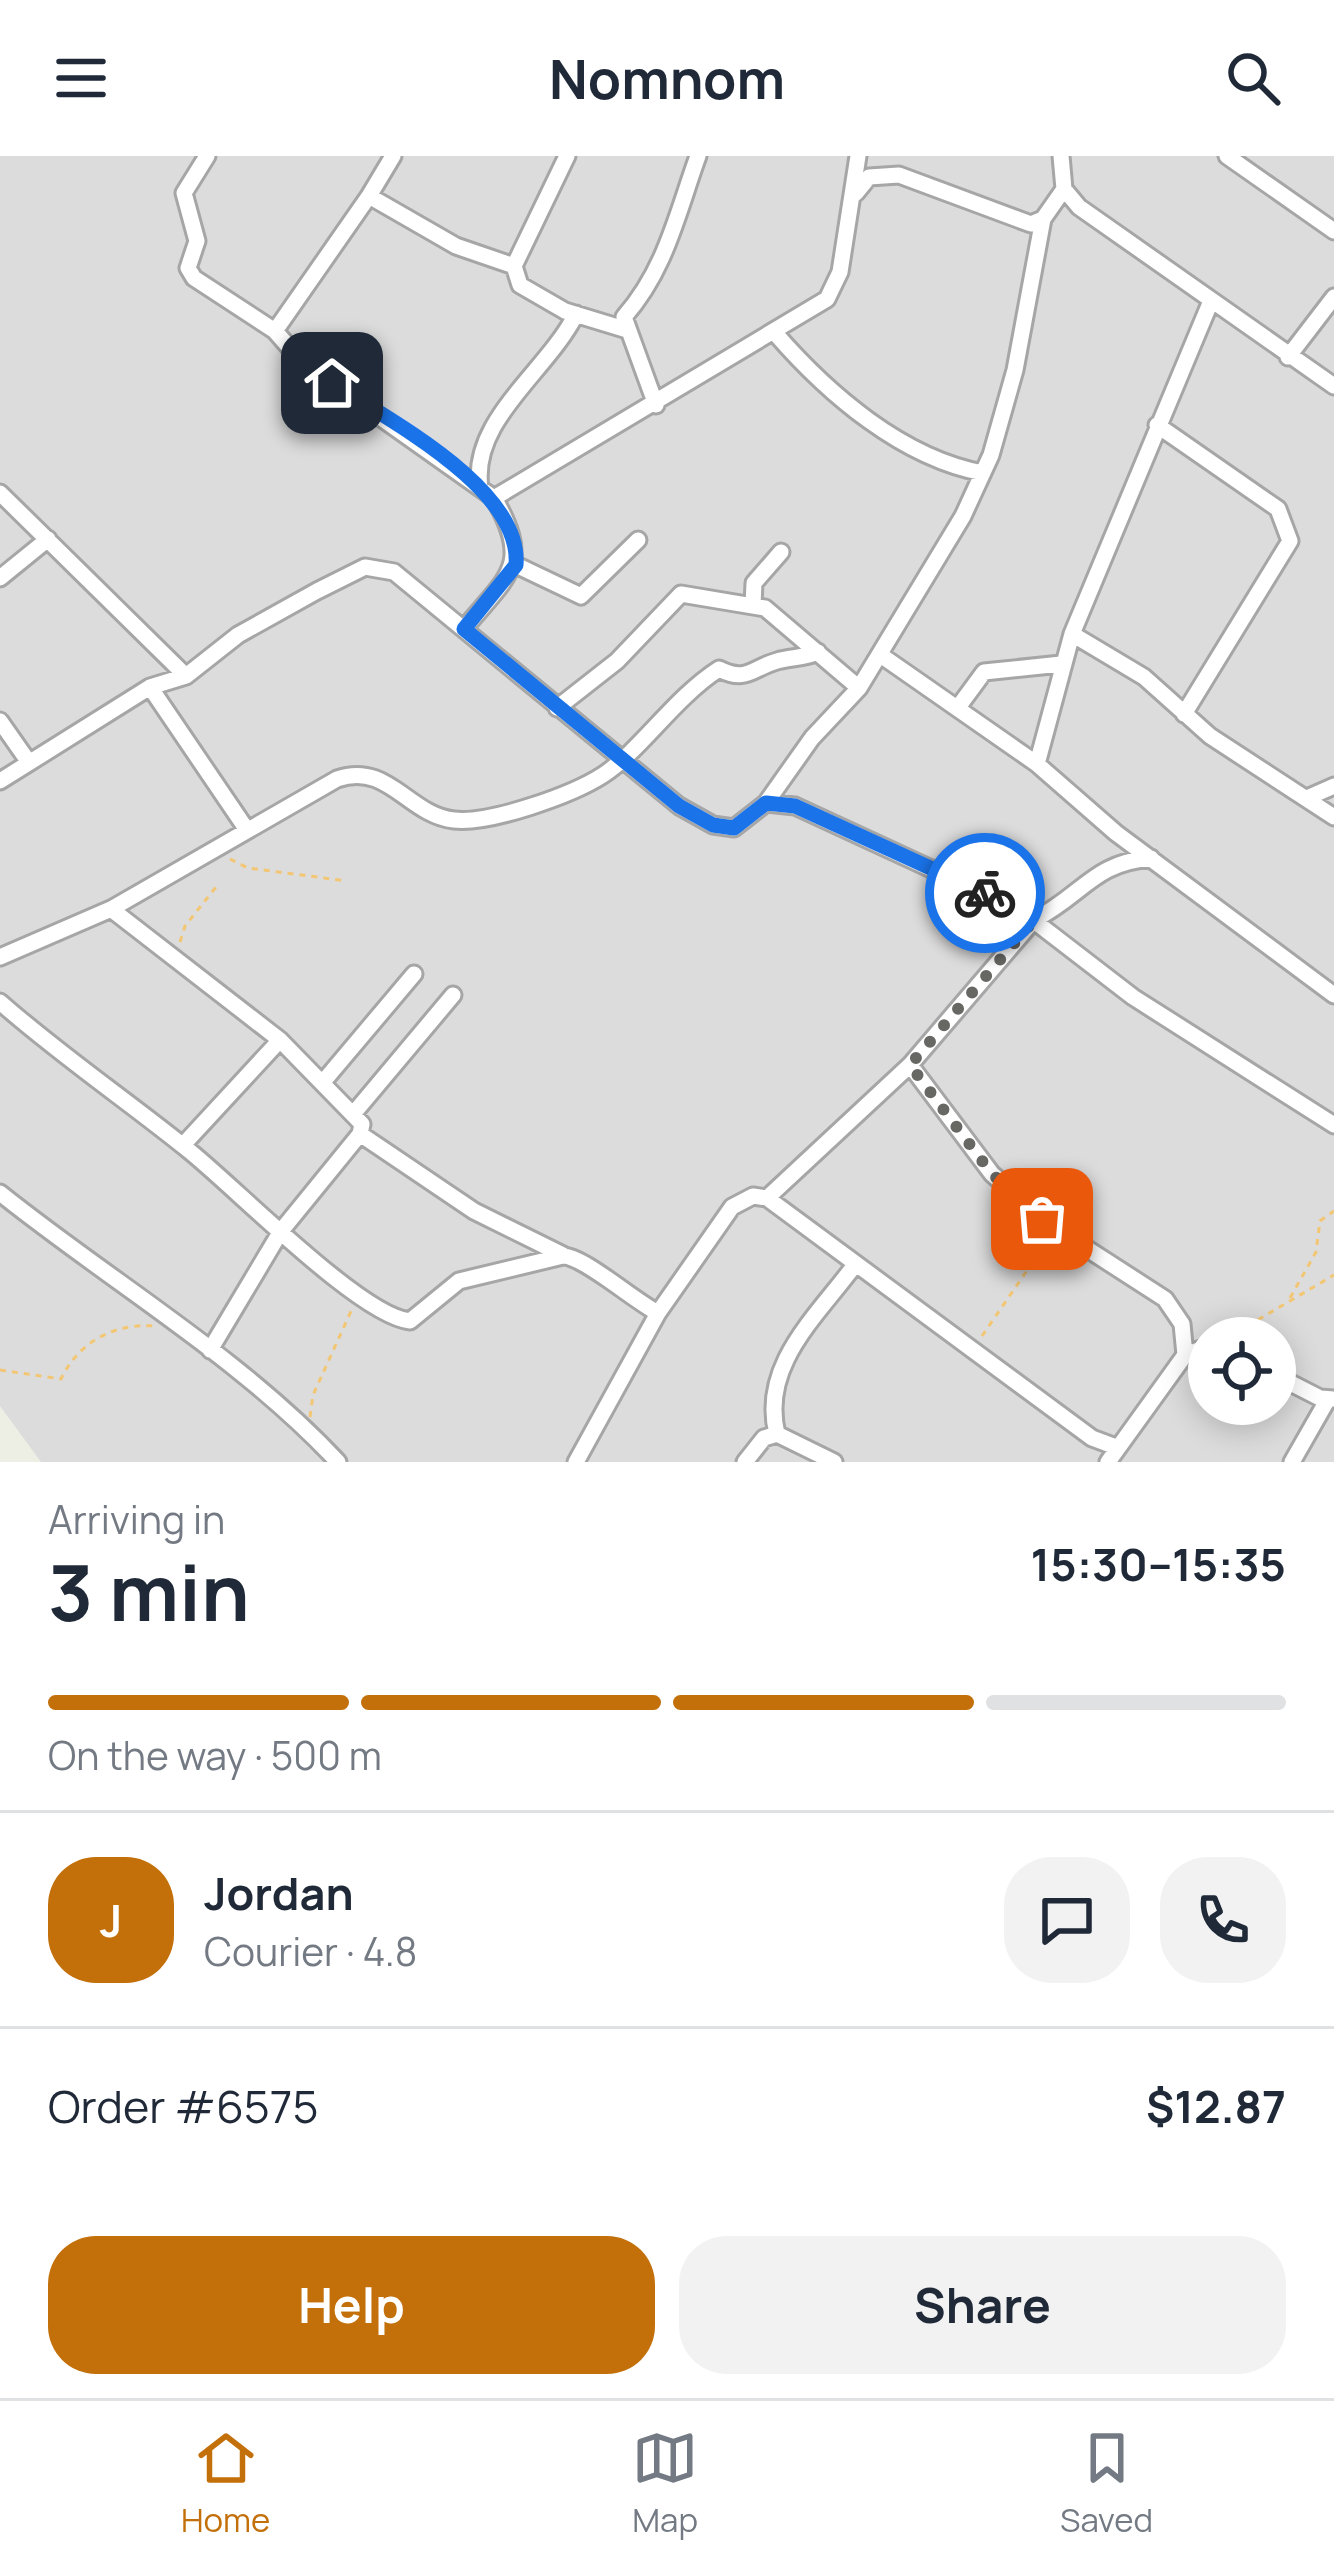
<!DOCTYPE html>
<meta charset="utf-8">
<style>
body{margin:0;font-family:Manrope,sans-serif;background:#f2f2f3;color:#1f2937;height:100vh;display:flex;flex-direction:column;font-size:45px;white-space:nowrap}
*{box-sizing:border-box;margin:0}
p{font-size:39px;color:#747a83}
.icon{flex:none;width:66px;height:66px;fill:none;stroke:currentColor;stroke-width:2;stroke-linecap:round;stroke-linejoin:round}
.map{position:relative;height:1306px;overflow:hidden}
.side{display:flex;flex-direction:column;background:#fff;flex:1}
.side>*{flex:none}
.buttons{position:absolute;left:1188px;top:1161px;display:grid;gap:24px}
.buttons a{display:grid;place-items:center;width:108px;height:108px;border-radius:50%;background:#fff;box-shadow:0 6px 30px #0003;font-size:60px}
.pin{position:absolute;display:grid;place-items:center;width:102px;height:102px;color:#fff;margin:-51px;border-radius:24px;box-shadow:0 6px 18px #0006}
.courier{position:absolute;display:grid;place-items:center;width:120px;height:120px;margin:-60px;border:9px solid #1a73e8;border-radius:50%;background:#fff;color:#222;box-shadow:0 3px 15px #0007}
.head em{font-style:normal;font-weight:700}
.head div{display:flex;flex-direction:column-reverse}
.head{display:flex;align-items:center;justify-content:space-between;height:204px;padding:0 48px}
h1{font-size:78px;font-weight:700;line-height:90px}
.bar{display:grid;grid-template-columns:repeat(4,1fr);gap:18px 12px;align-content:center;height:144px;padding:0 48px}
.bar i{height:15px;border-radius:9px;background:#e0e1e3}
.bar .selected{background:#c3700b}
.bar p{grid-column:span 4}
.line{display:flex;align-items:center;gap:30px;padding:0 48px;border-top:3px solid #e0e1e3}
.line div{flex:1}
.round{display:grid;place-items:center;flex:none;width:126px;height:126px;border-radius:48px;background:#f2f2f3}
.primary-button{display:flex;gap:24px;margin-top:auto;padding:24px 48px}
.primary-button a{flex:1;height:138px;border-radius:48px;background:#c3700b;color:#fff;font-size:48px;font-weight:700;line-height:138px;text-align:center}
.primary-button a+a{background:#f2f2f3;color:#1f2937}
header{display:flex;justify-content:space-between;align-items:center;height:156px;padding:0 48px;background:#fff;font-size:54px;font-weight:700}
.tab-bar{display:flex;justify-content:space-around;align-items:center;height:168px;border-top:3px solid #e0e1e3;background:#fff;font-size:33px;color:#747a83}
.tab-bar a{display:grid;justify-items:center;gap:6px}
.tab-bar .selected{color:#c3700b}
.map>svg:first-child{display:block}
.residential{fill:#dddcdc;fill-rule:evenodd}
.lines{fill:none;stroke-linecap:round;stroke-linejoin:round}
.minor-casing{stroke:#a6a6a6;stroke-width:21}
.path{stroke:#f2c673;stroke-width:3;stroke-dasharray:6 6;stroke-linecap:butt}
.minor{stroke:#fff;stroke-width:15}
.done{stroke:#676864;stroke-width:12;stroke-dasharray:0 21.6}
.route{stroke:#1a73e8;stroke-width:15}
</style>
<header><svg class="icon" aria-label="menu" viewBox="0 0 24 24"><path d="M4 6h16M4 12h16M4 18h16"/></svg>Nomnom<svg class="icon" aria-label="search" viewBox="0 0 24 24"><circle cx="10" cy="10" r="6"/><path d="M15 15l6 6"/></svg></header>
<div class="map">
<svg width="1334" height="1306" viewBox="0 0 1334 1306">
<rect width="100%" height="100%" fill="#edefe5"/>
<!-- residential -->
<path class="residential" d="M0,0H1334V1306H41L0,1250ZM1209,1182H1275V1248H1209Z"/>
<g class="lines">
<defs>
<path id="minor" d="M207,0L184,37L197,85L188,112L194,122L275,175L302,206L494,342L827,143L840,116L858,0
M393,0L369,40L456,90L514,110
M567,0L514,110L520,129L565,155L624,173
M1061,0L1064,33L1079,51L1334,230
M1227,0L1334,75
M856,37L869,21L899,19L1031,68L1043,63L1064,33
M275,175L369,40
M775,177C828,238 902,302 983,317
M1288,201L1334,141
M656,249L624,161C666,113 677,58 698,0
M1157,269L1278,353L1290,385L1184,558
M480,332C470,264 547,216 576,158
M0,337L186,520
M516,409L581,440L638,384
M0,422L48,383
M753,449L754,427L781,396
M464,473C507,420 533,410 494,342
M1072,478L1144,521L1210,580L1334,661
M882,500L1037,608L1116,677L1334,839
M150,531L247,674
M959,550L984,516L1061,508
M557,552L617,505L681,438L765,452L859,532
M0,565L28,605
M1037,608L1072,478L1211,145
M0,625L150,531L186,520L238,479L317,435L365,411L394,416L679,650L713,669L734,672L766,647L812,582L859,532L963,360L991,299L1015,214L1043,63
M1309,641L1334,630
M766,647L795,650L1020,754L1133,841L1334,969
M111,753L280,884L362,968L360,978L281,1075L210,1194
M0,801L111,753L337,623C388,605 408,659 454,664C490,668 572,639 603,619C641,594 674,542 719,513C747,527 752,512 777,505C791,501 804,502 818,496
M0,846C60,899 125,943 187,993C234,1030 360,1160 410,1165L459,1125L563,1100C583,1100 633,1144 658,1157
M910,909L992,1018L1055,1072L1165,1143L1182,1168L1185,1199
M323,926L414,818
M354,957L453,839
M360,978L474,1055L563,1099
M183,989L280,884
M0,1037C111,1126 240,1201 338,1306
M767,1042L910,909L1034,764C1084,738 1093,707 1151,702
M1275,1219L1320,1242L1334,1243
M777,1278C760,1210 816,1161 854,1110
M576,1306L658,1157L732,1051L753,1040L767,1042L1092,1282L1116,1291
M745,1306L764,1282L777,1278L834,1306
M1108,1306L1185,1199L1209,1190
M1292,1306L1328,1243"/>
</defs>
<!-- minor casing -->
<use href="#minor" class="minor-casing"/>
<!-- path -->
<path class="path" d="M230,703L248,712L347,725
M180,786L185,770L216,731
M1290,1142L1316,1096L1320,1065L1334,1055
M982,1180L1048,1084
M1227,1182L1334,1119
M0,1214L61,1223C79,1185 115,1167 155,1170
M310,1261L313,1239L352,1153"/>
<!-- minor -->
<use href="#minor" class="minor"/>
</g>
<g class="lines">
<!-- done -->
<path class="done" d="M985,737L1034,764L910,909L992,1018L1042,1063"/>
<!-- route -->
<path class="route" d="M332,227C390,265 522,333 516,409L464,473L679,650L713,669L734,672L766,647L795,650L985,737"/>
</g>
</svg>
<div class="buttons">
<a><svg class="icon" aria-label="locate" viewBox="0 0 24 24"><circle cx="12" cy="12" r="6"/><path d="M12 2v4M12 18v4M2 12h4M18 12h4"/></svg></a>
</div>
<div class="pin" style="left:1042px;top:1063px;background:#ea580c"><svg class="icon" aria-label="bag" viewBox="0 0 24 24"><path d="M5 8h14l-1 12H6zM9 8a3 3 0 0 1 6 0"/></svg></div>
<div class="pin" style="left:332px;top:227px;background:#1f2937"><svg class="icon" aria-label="home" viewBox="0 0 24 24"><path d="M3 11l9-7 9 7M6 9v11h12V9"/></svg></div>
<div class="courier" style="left:985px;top:737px"><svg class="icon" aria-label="bike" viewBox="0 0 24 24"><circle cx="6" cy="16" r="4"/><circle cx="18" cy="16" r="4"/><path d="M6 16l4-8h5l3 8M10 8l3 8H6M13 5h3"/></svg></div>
</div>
<section class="side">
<div class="head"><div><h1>3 min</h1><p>Arriving in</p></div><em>15:30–15:35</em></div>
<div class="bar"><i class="selected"></i><i class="selected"></i><i class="selected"></i><i></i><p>On the way · 500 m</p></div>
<div class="line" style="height:216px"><b class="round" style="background:#c3700b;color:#fff">J</b><div><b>Jordan</b><p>Courier · 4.8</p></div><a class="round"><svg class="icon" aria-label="chat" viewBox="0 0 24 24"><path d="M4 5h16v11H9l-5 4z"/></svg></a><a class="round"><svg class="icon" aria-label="phone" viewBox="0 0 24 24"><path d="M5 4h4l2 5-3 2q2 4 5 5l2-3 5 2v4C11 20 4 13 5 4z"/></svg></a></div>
<div class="line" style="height:156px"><div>Order #6575</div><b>$12.87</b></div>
<div class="primary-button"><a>Help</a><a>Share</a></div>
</section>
<nav class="tab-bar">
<a class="selected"><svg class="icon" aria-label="home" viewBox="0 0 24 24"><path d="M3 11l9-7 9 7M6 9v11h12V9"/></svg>Home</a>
<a><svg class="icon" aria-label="map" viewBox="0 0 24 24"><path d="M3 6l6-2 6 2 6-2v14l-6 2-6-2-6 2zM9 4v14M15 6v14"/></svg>Map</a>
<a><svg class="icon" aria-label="saved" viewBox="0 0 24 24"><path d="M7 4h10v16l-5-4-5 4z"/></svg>Saved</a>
</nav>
